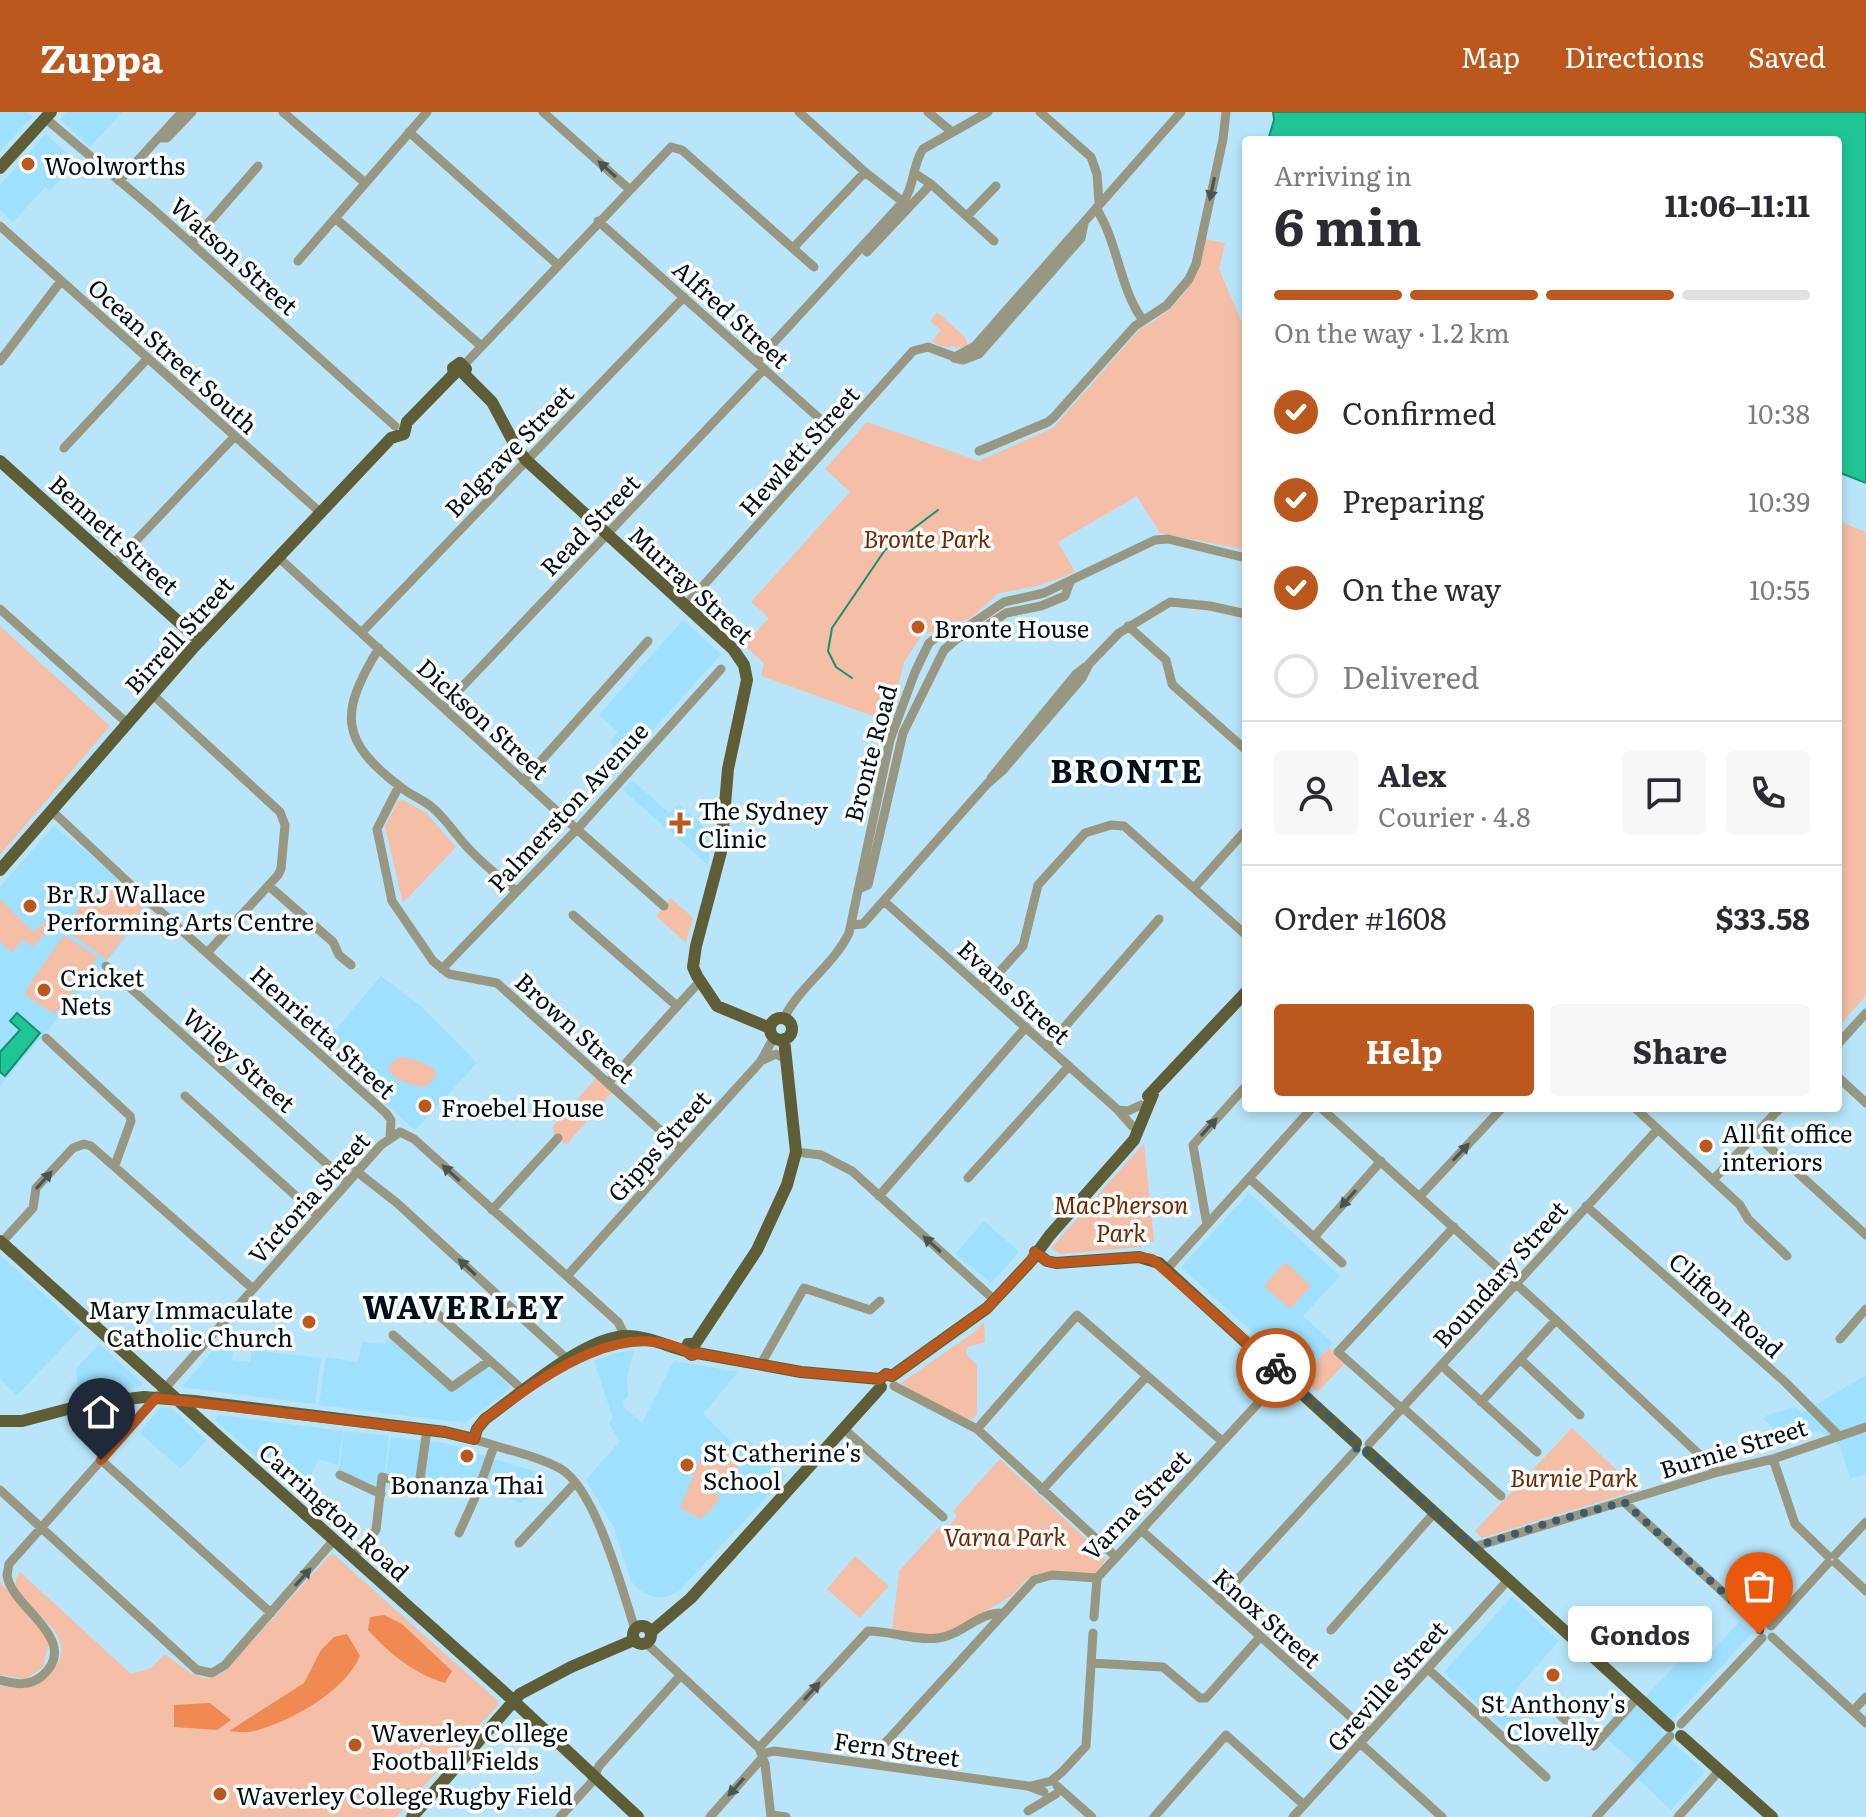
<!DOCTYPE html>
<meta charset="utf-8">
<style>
body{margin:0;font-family:Literata,serif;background:#f7f7f7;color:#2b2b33;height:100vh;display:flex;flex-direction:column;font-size:30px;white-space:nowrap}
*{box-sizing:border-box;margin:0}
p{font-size:26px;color:#7c7c81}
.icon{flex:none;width:44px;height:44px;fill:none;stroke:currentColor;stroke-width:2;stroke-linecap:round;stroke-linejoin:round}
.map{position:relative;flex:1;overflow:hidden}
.side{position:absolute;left:1242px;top:24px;width:600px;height:976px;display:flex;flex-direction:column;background:#fff;border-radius:8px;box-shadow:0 4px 12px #0003}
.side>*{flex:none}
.pin{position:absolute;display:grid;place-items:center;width:68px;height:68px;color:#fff;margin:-82px -34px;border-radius:50% 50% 50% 0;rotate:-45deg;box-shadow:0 0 8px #0007}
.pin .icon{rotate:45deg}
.courier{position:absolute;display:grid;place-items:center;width:80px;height:80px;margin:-40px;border:6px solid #bb581d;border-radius:50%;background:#fff;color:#222;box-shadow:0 2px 10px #0007}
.bubble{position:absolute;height:56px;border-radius:8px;background:#fff;box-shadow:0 4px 12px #0003;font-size:26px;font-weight:700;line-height:56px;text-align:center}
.overview em{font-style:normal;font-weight:700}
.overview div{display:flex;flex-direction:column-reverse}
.overview{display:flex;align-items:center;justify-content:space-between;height:136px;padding:0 32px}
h1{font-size:52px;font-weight:700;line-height:60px}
.bar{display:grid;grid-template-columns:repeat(4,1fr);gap:12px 8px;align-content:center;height:96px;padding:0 32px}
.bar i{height:10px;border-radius:6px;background:#e1e1e2}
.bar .current{background:#bb581d}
.bar p{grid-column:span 4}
.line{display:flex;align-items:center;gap:20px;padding:0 32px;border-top:2px solid #e1e1e2}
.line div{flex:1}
.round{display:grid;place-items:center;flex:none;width:84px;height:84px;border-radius:8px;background:#f7f7f7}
ol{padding:0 32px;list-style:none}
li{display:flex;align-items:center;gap:24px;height:88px}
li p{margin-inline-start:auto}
li .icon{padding:8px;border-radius:50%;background:#bb581d;color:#fff;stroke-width:4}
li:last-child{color:#7c7c81}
li i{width:44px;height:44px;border:4px solid #e1e1e2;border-radius:50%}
.cta{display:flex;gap:16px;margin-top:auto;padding:16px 32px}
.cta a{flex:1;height:92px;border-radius:8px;background:#bb581d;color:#fff;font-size:32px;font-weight:700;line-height:92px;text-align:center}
.cta a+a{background:#f7f7f7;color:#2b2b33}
header{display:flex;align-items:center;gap:48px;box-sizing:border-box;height:112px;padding:0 40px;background:#bb581d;color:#fff}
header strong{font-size:38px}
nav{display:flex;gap:44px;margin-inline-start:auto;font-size:28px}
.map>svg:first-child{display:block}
.built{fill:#9ee0fd}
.green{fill:#f4bfa6}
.forest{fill:#f18953}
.water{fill:#20c596;stroke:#168f70;stroke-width:2}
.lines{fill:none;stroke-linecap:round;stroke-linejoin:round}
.stream{stroke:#168f70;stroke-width:2}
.minor{stroke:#979782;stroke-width:9}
.major{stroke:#5e5d36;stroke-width:12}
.oneway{fill:#4c544d}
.done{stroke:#405b67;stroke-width:8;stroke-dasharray:0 14.4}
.route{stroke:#bb581d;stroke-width:10}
.poi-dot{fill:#bb581d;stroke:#fefefe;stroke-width:3}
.labels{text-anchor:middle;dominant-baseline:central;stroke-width:7;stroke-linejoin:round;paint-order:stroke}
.poi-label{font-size:24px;fill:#001018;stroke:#fefefe;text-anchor:start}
.street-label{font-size:24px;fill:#001018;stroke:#fefefe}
.park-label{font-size:24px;font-style:italic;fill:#6a2900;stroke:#fefefe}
.district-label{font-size:32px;font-weight:bold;letter-spacing:2px;fill:#001018;stroke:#fefefe}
</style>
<header>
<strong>Zuppa</strong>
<nav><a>Map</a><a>Directions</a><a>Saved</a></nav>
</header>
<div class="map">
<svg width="1866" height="1705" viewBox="0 0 1866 1705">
<rect width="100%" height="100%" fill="#b8e5f9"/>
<!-- built -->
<path class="built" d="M0,0H27L32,5L0,39Z
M66,0H122L90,35L60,7Z
M46,22L76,50L50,79L45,75L13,110L0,98V73Z
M683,508L721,542L628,646L610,630L618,620L599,603Z
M632,668L669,701L679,692L711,721L708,753L623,678Z
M54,714L153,794L0,974V775Z
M381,864L422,895L477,951L415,1018L321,935Z
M1249,1081L1340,1164L1303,1204L1333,1231L1302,1265L1181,1155Z
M984,1109L1019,1140L991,1171L955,1142Z
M0,1143L81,1216L17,1283L0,1267Z
M232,1217L236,1218L232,1248L250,1250L252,1238L321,1246L315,1292L182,1275Z
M392,1223L454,1280L486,1257H491L509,1273V1277L465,1311L319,1293L326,1245L358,1250L362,1230L384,1232Z
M99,1232L142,1271V1274L78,1281L76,1257Z
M634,1238L627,1267L628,1285L623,1289L624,1295L642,1311L674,1249L738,1260L703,1302L732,1330L726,1336L731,1342L747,1327L787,1363L679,1479L667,1485H653L641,1479L631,1469L614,1416L586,1368L620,1329L609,1312L613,1306L594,1249L616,1241Z
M1866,1263V1362L1850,1366L1840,1334L1819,1318L1786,1328L1763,1307L1767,1303L1796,1295L1802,1301Z
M170,1295L206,1329L181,1357L139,1320L159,1297Z
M219,1303L343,1319L338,1353L318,1347L302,1385L215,1308Z
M344,1319L389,1324L384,1362L378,1374L339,1359Z
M391,1325L424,1329L418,1371L386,1363Z
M428,1329L444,1331L486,1344L475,1376L440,1364L437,1378L422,1372Z
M494,1347L538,1360L531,1382L526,1388H523L522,1391L483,1378Z
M1512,1485L1559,1529L1514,1579L1538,1601L1515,1627L1444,1560Z
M1739,1510L1752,1521L1661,1620L1703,1658V1662L1671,1698L1637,1666V1653L1606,1626L1693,1535L1706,1546Z"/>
<!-- green -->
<path class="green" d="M1205,127L1225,131L1219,157L1246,220V438L1160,421L1137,384L1058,430L1075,460L1038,474L999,481L971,506L922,523L904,550L890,610L761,564L764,551L744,533L769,506L751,490L850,380L825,357L867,310L979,349L1053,316L1140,217C1177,198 1200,168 1205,127Z
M937,200L965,225L969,236L940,234L932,229L941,218L930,209Z
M1838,409L1866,420V884L1838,915Z
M0,514L110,614L0,743Z
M403,688L426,701L456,735L403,791L385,715L398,689Z
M115,769L144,792L139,804L107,848L67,819L71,812L70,808L80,794Z
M671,786L693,806L686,831L656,804Z
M0,787L33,820L51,806L57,811L32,835L24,827L12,840L0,830Z
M64,823L98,845L70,884L54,902L25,883L29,873Z
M398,945C410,945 423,951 434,957L436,964L426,975C412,973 395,970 388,956Z
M599,963L615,977L566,1033L554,1023L553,1014Z
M1144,1031L1154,1129L1140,1135L1060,1142L1051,1136Z
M1285,1150L1311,1174L1290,1197L1264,1174Z
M984,1210L985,1230L967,1235L966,1242L977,1253V1303L972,1307H966L908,1278L901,1271L973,1221Z
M1329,1236L1346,1250L1318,1280L1302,1265Z
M1572,1316L1638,1378L1482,1426L1475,1419Z
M707,1331L718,1340L727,1339L740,1352L715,1382L720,1387L701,1407L680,1396Z
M1000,1347L1102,1442L1106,1447L1097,1460L1091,1463L1038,1462L1028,1466L1010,1485L950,1520L931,1523L892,1518L899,1459L939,1415L945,1419L957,1404L953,1399Z
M332,1441L498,1589V1593L396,1705H0V1574C21,1577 36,1579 51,1561C84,1522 29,1504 17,1478C14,1471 16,1465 20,1460L131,1562L151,1556L165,1542C182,1555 204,1577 225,1559Z
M855,1444L889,1474L860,1506L827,1477Z
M0,1470L38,1512L49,1530L43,1555L26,1567L0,1563Z"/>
<!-- forest -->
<path class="forest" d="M384,1503L402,1512L452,1559L445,1571C413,1561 390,1542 368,1518L370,1505Z
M347,1522L360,1544C344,1580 292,1609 254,1619C246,1621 237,1620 229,1619L304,1571L321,1538L334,1525Z
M210,1591L231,1608L217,1618L174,1615V1593Z"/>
<!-- water -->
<path class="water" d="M1273,0H1866V371L1838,360V28H1268L1274,8Z
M17,901L40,921L5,964L0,960V940L20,918L10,909Z"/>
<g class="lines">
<!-- stream -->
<path class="stream" d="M852,566L836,555L828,539L832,516L885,438L938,398"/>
<!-- minor -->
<path class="minor" d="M283,0L364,70
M543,0L629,77
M799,0L865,60L903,90
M928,0L952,20
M1040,0L1091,45L1097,62L1099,91
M45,6L153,97L395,314
M409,20L558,153
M160,26H167L192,0
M914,61L931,72L994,129
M119,69L182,0
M1096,96C1118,130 1119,174 1142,207
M967,104L996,74
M335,106L480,233
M598,109L838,323
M0,114L321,401
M191,131L258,54
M793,136L865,60
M867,140L931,72
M298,149L427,0
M954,246L963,248L979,242L1081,126L1084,111
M0,249L61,169
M756,250L903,90C915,74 912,53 923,37L988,0
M464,253L671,35L682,38L814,155
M64,336L148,246
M979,339L1048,310L1054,305L1135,214L1167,193L1189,167L1196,152L1223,27L1226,0
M279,446L571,712L664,794
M114,452L235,324
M685,494L913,239L928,235L955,245L975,234L1181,0
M0,497L127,611
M1128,514L1166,548L1172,572L1176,576L1246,638
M362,520L684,185
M379,536C339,601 339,629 402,676C412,684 424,688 433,696C447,708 457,725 470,738C484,753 501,766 516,779
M153,583L280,700L285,713L281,757L278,763L207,841
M443,595L764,257
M991,666L1076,562L1085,555
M523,669L648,529
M399,674L377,717L392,789L433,849L449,862L497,871L681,1037
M52,699L133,775L386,1001L391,1008L390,1026
M269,774L333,830L339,843L351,853
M1194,776L1246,718
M858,777L868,773L903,621L944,538L959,525L976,521L1006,501L1041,494L1065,484L1070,470
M885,790L1118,998L1132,1014
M573,803L677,894
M851,813L863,812L987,672L1003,658L1082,566L1089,552L1119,521L1170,490L1210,494L1246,502
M106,854L347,1070
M442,857L580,714L721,557
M983,878L1023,834L1038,773L1085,721L1111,713L1124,714L1246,823
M784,906C800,874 833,854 849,821L890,628L915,560L929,531L941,522L970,513L1004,490L1044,481L1155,428L1168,427L1246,446
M46,926L130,1004L131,1009L115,1053
M1838,932L1866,901
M1047,935L1159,807
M761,949L776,942L786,947
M1838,965L1866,991
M608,971L700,869
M185,984L317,1103
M1321,996L1556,1208L1718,1360
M1635,996L1740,1093L1748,1107L1787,1144
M1118,998L1128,999L1141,993
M1755,1022L1866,1123
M796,1040L821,1043L852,1059L990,1184
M356,1059L397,1091L566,1246
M968,1066L1069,954
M1249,1066L1342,1151
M1713,1068L1780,996
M879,1084L1026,915
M1420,1084L1502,996
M1586,1094L1784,1269L1839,1324
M492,1098L558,1026
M1207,1113L1193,1033L1246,974
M1314,1125L1381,1049
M2,1130L33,1096L36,1076L73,1036L84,1032L91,1034L252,1176
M1167,1157L1312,996
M567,1164L761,949L774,925
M424,1190L524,1279
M393,1223L452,1275L489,1249
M1840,1227L1866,1197
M1520,1247L1580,1303
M761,1252L804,1176L870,1198L880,1189
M1441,1253L1537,1340
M894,1274L977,1317L1116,1445
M1481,1290L1556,1208
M1402,1295L1501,1384
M1401,1296L1338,1240L1454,1115
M844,1317L943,1405
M977,1317L1077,1203L1222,1329
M474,1327C502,1337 536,1343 561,1357C596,1378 622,1478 635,1517
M1369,1332L1658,1017
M1773,1347L1795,1412L1828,1444
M101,1348L271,1501
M340,1363L381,1382
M419,1374L437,1380
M0,1378L197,1558L212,1561L225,1553L334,1428
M1042,1378L1147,1264
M1624,1390L1761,1515
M1141,1418L1369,1621
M459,1421L478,1379L494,1334
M519,1431L575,1371
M1474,1435L1718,1360L1773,1347L1866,1315
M1835,1443L1866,1410
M353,1445L376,1418L382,1365L419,1374L427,1317
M1836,1451L1866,1479
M7,1463L9,1452L381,1033L400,1020L414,1027L618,1210L625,1224
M1097,1466L1284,1263
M1219,1488L1356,1338
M1094,1505L1097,1466
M1771,1514L1828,1451
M1331,1518L1435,1400
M1772,1525L1866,1611
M646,1531L759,1636L765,1652L771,1705
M1091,1551L1163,1555L1200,1586H1206L1260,1525
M1428,1557L1546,1665
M0,1568C15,1572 29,1575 42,1564C83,1528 11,1496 7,1463
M1853,1599L1866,1585
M1560,1603L1594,1634L1638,1585
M1681,1612L1762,1526
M1360,1631L1442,1705
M759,1636L868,1519C891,1519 915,1529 938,1526C962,1523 978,1500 1003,1501
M762,1642L774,1639L804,1643L1028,1674L1044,1680
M875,1653L877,1640L1034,1468L1052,1463L1097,1466
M1031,1674L1051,1669L1062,1660L1086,1634L1093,1521
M1057,1674L1092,1705
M1028,1699L1056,1682
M771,1703L786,1705
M560,1705L591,1671L599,1654L680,1564
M710,1705L763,1645
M1154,1705L1226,1623L1304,1693
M1293,1705L1509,1467
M1596,1705L1670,1624
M1678,1705L1720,1658"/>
<!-- major -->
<path class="major" d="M0,56L51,0
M454,262L453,256L460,251L466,257L464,262
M464,262L492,290L515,333L526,348L733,537L744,553L747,568L728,657L721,740L696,834L693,855L697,864L717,894L770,916
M0,349L200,529
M0,758L193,536L391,326L404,322L407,310L454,262
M770 917a11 11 0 1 1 22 0a11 11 0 1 1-22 0Z
M1148,984L1246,880
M0,1129L504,1580L638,1705
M1035,1140L1047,1149L1056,1151L1139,1145L1159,1151L1356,1331
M686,1239L688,1232H695L757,1138L787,1073L796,1040L784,927
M892,1264L987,1196L1031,1149L1050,1123L1134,1028L1153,982
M0,1309H22L87,1292L144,1285L194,1289L445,1320L474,1327L477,1317L485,1307C519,1283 585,1224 627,1224C646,1224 667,1234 686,1239L692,1243L697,1241L801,1260L880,1267L886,1262L892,1264
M1368,1340L1669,1614
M633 1523a9 9 0 1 1 18 0a9 9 0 1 1-18 0Z
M651,1520L691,1486L881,1275
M1681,1624L1772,1705
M412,1705L520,1582L571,1555L634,1528"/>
</g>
<!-- one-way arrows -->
<defs><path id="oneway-solid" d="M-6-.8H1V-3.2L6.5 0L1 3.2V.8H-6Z" transform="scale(2)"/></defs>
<g class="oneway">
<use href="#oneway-solid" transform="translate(607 57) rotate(-138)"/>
<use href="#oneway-solid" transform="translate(1212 77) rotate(102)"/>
<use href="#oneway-solid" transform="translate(1209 1015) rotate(-48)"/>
<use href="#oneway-solid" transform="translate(1461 1040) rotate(-47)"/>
<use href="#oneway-solid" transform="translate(451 1061) rotate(-138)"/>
<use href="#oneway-solid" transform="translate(44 1068) rotate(-48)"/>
<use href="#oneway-solid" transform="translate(1348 1087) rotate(131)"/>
<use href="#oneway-solid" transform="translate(932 1132) rotate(-138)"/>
<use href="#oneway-solid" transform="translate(467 1155) rotate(-137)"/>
<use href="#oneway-solid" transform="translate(303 1465) rotate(-48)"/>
<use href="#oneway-solid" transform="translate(812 1579) rotate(-48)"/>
<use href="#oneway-solid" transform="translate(736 1675) rotate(132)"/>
</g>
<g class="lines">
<!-- done -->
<path class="done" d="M1276,1256L1351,1325L1356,1331L1357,1340L1361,1343L1368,1340L1474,1435L1551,1410L1624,1390L1761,1515L1759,1522"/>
<!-- route -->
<path class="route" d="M101,1348L156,1286L445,1320L474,1327L477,1317L485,1307C539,1268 624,1200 692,1243L697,1241L801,1260L880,1267L886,1262L892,1264L987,1196L1031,1149L1035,1140L1047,1149L1056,1151L1139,1145L1152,1147L1276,1256"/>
</g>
<!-- markers -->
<g class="poi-dot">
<circle cx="28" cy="52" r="8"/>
<circle cx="918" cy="515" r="8"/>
<path d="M676 699h8v8h8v8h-8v8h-8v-8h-8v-8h8z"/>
<circle cx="30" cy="794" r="8"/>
<circle cx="44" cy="878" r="8"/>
<circle cx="425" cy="994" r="8"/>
<circle cx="1706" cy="1034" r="8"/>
<circle cx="309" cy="1210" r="8"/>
<circle cx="467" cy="1344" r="8"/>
<circle cx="687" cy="1353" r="8"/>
<circle cx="1553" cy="1563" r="8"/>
<circle cx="355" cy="1633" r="8"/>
<circle cx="220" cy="1682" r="8"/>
</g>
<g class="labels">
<!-- poi labels -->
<g class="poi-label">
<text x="44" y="52">Woolworths</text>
<text x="934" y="515">Bronte House</text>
<text x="698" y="697">The Sydney<tspan x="698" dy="28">Clinic</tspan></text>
<text x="46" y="780">Br RJ Wallace<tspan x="46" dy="28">Performing Arts Centre</tspan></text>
<text x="60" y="864">Cricket<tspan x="60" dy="28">Nets</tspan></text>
<text x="441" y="994">Froebel House</text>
<text x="1722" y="1020">All fit office<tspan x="1722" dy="28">interiors</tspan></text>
<text x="293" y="1196" text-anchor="end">Mary Immaculate<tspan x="293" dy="28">Catholic Church</tspan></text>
<text x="703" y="1339">St Catherine's<tspan x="703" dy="28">School</tspan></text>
<text x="467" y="1371" text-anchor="middle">Bonanza Thai</text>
<text x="1553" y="1590" text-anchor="middle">St Anthony's<tspan x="1553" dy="28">Clovelly</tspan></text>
<text x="371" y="1619">Waverley College<tspan x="371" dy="28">Football Fields</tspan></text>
<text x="236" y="1682">Waverley College Rugby Field</text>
</g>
<!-- street labels -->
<g class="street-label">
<text transform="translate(235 143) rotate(42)">Watson Street</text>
<text transform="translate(732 201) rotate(42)">Alfred Street</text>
<text transform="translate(174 243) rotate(42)">Ocean Street South</text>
<text transform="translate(508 338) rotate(-46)">Belgrave Street</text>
<text transform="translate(798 338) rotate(-48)">Hewlett Street</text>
<text transform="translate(589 412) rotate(-46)">Read Street</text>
<text transform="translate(115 422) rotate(42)">Bennett Street</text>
<text transform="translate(692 472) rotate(43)">Murray Street</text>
<text transform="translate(178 522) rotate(-48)">Birrell Street</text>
<text transform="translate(484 606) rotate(42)">Dickson Street</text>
<text transform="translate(869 641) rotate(-75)">Bronte Road</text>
<text transform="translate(567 694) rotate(-47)">Palmerston Avenue</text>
<text transform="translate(1015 879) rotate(42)">Evans Street</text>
<text transform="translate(576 915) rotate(42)">Brown Street</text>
<text transform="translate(324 919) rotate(42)">Henrietta Street</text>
<text transform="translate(240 947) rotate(42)">Wiley Street</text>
<text transform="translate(658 1033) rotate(-48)">Gipps Street</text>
<text transform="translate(308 1085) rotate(-48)">Victoria Street</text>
<text transform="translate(1499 1161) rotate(-48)">Boundary Street</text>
<text transform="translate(1727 1192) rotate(42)">Clifton Road</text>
<text transform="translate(1733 1335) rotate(-17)">Burnie Street</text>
<text transform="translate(1135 1392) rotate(-46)">Varna Street</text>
<text transform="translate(335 1399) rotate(42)">Carrington Road</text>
<text transform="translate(1268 1505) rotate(42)">Knox Street</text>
<text transform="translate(1386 1573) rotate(-48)">Greville Street</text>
<text transform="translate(897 1636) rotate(8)">Fern Street</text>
</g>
<!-- park labels -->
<g class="park-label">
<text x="927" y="425">Bronte Park</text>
<text x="1121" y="1091">MacPherson<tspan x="1121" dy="28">Park</tspan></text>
<text x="1574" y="1364">Burnie Park</text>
<text x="1005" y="1423">Varna Park</text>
</g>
<!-- district labels -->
<g class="district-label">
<text x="1127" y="657">BRONTE</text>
<text x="464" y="1193">WAVERLEY</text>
</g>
</g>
</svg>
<div class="pin" style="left:1759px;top:1522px;background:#ea580c"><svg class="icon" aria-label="bag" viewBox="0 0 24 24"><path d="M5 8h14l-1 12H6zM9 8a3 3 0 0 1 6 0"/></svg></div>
<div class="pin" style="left:101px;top:1348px;background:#1f2937"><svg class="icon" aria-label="home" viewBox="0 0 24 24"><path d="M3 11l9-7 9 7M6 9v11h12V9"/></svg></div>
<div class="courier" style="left:1276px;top:1256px"><svg class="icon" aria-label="bike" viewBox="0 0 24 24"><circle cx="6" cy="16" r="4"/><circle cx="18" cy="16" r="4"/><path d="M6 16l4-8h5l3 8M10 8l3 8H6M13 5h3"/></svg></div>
<div class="bubble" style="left:1568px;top:1494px;width:144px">Gondos</div>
<section class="side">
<div class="overview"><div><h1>6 min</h1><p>Arriving in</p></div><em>11:06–11:11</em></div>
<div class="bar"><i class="current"></i><i class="current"></i><i class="current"></i><i></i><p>On the way · 1.2 km</p></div>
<ol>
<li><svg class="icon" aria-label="check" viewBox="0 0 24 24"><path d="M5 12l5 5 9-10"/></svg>Confirmed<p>10:38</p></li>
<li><svg class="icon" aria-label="check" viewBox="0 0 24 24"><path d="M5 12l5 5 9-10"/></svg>Preparing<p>10:39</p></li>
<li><svg class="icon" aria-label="check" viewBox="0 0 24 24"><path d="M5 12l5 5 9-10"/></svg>On the way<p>10:55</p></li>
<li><i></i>Delivered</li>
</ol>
<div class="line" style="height:144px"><a class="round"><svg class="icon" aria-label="person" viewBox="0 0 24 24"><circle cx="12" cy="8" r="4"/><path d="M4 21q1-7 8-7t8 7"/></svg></a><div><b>Alex</b><p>Courier · 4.8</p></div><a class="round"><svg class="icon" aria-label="chat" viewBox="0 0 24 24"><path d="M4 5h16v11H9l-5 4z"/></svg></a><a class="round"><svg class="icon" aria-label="phone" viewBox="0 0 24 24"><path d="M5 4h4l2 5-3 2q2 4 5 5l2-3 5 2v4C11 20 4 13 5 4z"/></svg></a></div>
<div class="line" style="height:104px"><div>Order #1608</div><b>$33.58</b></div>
<div class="cta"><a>Help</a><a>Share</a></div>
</section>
</div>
